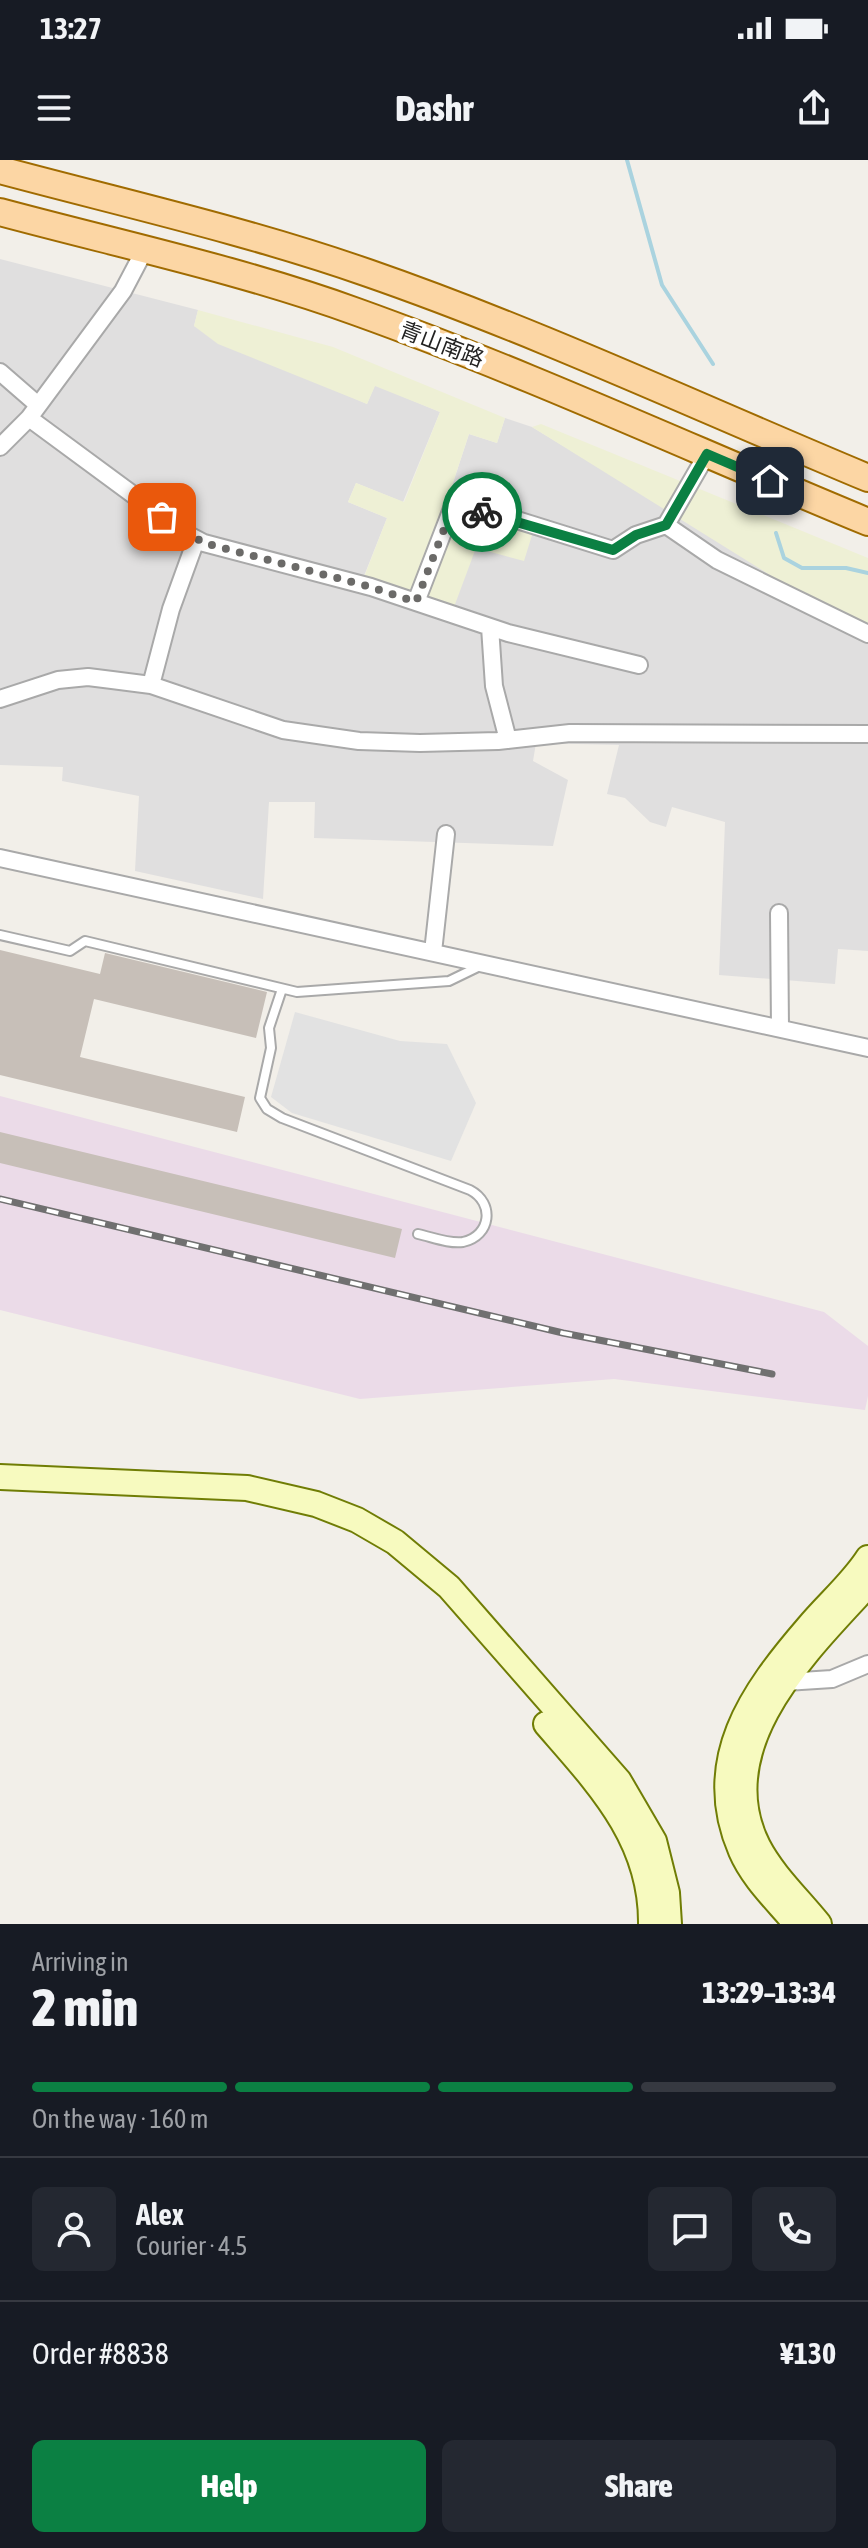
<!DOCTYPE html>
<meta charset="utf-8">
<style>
body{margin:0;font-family:"Asap Condensed","Noto Sans SC",sans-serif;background:#242831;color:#f1f3f6;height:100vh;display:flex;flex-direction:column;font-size:30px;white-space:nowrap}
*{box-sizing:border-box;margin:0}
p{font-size:26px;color:#9ea1a6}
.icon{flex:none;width:44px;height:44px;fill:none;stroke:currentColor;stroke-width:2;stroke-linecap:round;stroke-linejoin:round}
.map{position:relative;height:1764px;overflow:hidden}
.sheet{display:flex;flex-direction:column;background:#171b24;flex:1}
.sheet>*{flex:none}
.pin{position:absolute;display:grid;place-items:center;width:68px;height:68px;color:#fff;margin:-34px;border-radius:16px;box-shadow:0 4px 12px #0006}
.courier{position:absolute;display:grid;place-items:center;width:80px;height:80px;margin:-40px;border:6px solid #0b8043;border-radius:50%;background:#fff;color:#222;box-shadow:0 2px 10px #0007}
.summary em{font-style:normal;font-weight:800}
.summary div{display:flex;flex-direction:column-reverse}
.summary{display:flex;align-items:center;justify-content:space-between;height:136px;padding:0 32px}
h1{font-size:52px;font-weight:800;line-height:60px}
.bar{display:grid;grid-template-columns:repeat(4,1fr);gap:12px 8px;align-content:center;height:96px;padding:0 32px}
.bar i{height:10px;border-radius:6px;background:#363941}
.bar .current{background:#0b8043}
.bar p{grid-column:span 4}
.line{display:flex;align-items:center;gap:20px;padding:0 32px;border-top:2px solid #363941}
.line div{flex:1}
.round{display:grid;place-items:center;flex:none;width:84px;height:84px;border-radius:12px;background:#242831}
.cta{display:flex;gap:16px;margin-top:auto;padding:16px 32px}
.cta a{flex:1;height:92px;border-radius:12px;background:#0b8043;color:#fff;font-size:32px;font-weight:800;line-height:92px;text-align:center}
.cta a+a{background:#242831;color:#f1f3f6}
.status{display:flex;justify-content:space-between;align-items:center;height:56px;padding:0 40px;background:#171b24;direction:ltr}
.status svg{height:22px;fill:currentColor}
header{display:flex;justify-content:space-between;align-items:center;height:104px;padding:0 32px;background:#171b24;font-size:36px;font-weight:800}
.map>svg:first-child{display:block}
.residential{fill:#e0dfdf}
.industrial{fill:#ebdbe8}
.farmland{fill:#eef0d5}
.parking{fill:#e2e2e2}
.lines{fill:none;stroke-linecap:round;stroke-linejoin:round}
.stream{stroke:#aad3df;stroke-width:4}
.building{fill:#c7bfb8}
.lane-casing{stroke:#a9a9a9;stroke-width:12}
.street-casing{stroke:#a9a9a9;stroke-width:20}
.secondary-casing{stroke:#707d05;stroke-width:28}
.primary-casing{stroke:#a06b00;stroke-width:30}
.lane{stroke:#fff;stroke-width:8}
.street{stroke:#fff;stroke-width:16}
.secondary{stroke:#f7fabf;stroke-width:24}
.primary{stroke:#fcd6a4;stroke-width:26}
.rail-casing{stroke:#707070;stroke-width:7}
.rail{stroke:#fff;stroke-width:4;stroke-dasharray:12;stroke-linecap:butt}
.done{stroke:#6b6a68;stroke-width:8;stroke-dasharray:0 14.4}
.route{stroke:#0b8043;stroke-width:10}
.labels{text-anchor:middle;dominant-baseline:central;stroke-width:8;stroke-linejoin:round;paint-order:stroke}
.street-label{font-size:22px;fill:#222;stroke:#fff}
</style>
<div class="status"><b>13:27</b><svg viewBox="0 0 49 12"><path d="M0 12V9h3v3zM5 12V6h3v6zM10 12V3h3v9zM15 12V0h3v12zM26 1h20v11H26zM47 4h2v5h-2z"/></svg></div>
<header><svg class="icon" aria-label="menu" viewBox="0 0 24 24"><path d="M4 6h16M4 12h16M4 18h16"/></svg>Dashr<svg class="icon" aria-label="share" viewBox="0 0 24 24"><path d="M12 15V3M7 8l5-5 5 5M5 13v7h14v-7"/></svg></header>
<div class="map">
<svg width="868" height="1764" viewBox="0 0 868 1764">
<rect width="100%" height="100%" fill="#f2efe9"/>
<!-- residential -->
<path class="residential" d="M0,99L198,150L194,166L367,244L375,225L440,252L403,342L356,323L348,342L387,358L364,416L445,347L469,274L497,283L505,258L532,267L868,470V791L838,789L835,824L719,815L725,662L672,647L666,667L650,662L625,638L607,634L619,585L536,583L533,601L568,620L553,686L314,678L315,642H269L263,739L135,711L139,636L62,621L63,607L0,605Z"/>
<!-- industrial -->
<path class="industrial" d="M0,936L824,1152L868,1186V1236L865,1250L614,1219L360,1239L0,1150Z"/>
<!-- farmland -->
<path class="farmland" d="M198,150L333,187L505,258L497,283L469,274L445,347L533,372L524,401L476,388L454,447L364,417L387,358L348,342L356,323L404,342L440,252L375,226L367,244L218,184L194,166Z
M541,264L868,398V470L820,446L532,267Z"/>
<!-- parking -->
<path class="parking" d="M295,852L400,881L447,884L476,943L451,1001L292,953L271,937Z"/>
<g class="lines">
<!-- stream -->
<path class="stream" d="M627,0L662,125L713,204
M776,373L784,398L802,408H846L868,413"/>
</g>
<!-- building -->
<path class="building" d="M0,790L100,814L105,793L267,832L256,878L94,839L80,897L245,937L237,972L0,915Z
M0,972L402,1069L395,1098L0,1003Z"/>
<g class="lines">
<defs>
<path id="lane" d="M0,775L70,791L85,781L297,832L449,821L482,805
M282,829L269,868L271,888L260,938L267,949L282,958L470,1030C495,1043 491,1076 463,1082C449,1084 432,1077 418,1074"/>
<path id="street" d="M0,212L38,245
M29,258L185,373L204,383L371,427L508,473L639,505
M0,287L29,258L123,131L144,91
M666,365L717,400L868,474
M416,442L453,346L501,355L613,390L636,375L666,365L707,294
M490,467L494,526L508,580
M151,525L171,449L196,380
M0,539L58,520L88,517L112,520L151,525L283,570L359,581L420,583L498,581L570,573L868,574
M0,698L868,888
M779,753L780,868
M433,792L446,674
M786,1522L832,1519L868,1504"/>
<path id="secondary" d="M0,1317L247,1328L316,1344L357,1360L395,1382L449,1427L619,1621L654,1681L667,1733L669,1764
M546,1564C598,1624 652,1679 651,1764
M796,1764C777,1741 753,1719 741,1691C702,1601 752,1532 808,1467C827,1444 852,1423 868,1398
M819,1764C799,1739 773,1715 758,1686C708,1587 806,1492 868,1425"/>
<path id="primary" d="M0,10C123,43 248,71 368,113C538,172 702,249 868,318
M0,52C119,84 241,110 357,152C530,214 698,292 868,362"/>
</defs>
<!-- lane casing -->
<use href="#lane" class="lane-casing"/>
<!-- street casing -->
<use href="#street" class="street-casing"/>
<!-- secondary casing -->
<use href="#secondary" class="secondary-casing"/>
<!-- primary casing -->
<use href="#primary" class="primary-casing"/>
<!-- lane -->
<use href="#lane" class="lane"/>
<!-- street -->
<use href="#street" class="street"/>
<!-- secondary -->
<use href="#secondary" class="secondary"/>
<!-- primary -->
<use href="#primary" class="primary"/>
<defs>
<path id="rail" d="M0,1039L563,1173L772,1214"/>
</defs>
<!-- rail casing -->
<use href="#rail" class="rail-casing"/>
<!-- rail -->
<use href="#rail" class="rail"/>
</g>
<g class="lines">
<!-- done -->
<path class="done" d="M162,357L204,383L371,427L416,442L453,346L482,352"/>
<!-- route -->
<path class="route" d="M482,352L613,390L636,375L666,365L707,294L770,321"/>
</g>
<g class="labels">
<!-- street labels -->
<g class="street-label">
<text transform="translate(442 184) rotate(21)">青山南路</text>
</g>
</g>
</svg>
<div class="pin" style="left:162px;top:357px;background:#ea580c"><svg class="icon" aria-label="bag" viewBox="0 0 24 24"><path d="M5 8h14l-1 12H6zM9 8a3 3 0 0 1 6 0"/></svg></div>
<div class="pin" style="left:770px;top:321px;background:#1f2937"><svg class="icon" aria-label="home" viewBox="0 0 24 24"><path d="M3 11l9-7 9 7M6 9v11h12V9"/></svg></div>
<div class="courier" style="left:482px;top:352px"><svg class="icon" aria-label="bike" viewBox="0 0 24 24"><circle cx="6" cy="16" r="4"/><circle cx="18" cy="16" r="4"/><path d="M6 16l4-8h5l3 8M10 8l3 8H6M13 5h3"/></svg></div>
</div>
<section class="sheet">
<div class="summary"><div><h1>2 min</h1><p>Arriving in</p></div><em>13:29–13:34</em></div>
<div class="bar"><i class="current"></i><i class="current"></i><i class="current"></i><i></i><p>On the way · 160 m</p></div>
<div class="line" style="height:144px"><a class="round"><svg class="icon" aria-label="person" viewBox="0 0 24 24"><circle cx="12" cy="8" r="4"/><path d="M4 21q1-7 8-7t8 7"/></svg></a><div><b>Alex</b><p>Courier · 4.5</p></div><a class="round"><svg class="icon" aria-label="chat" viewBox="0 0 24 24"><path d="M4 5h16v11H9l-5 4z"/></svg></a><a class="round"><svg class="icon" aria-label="phone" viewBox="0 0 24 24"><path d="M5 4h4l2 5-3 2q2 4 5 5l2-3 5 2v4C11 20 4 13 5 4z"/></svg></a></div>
<div class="line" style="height:104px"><div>Order #8838</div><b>¥130</b></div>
<div class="cta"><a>Help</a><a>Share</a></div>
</section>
